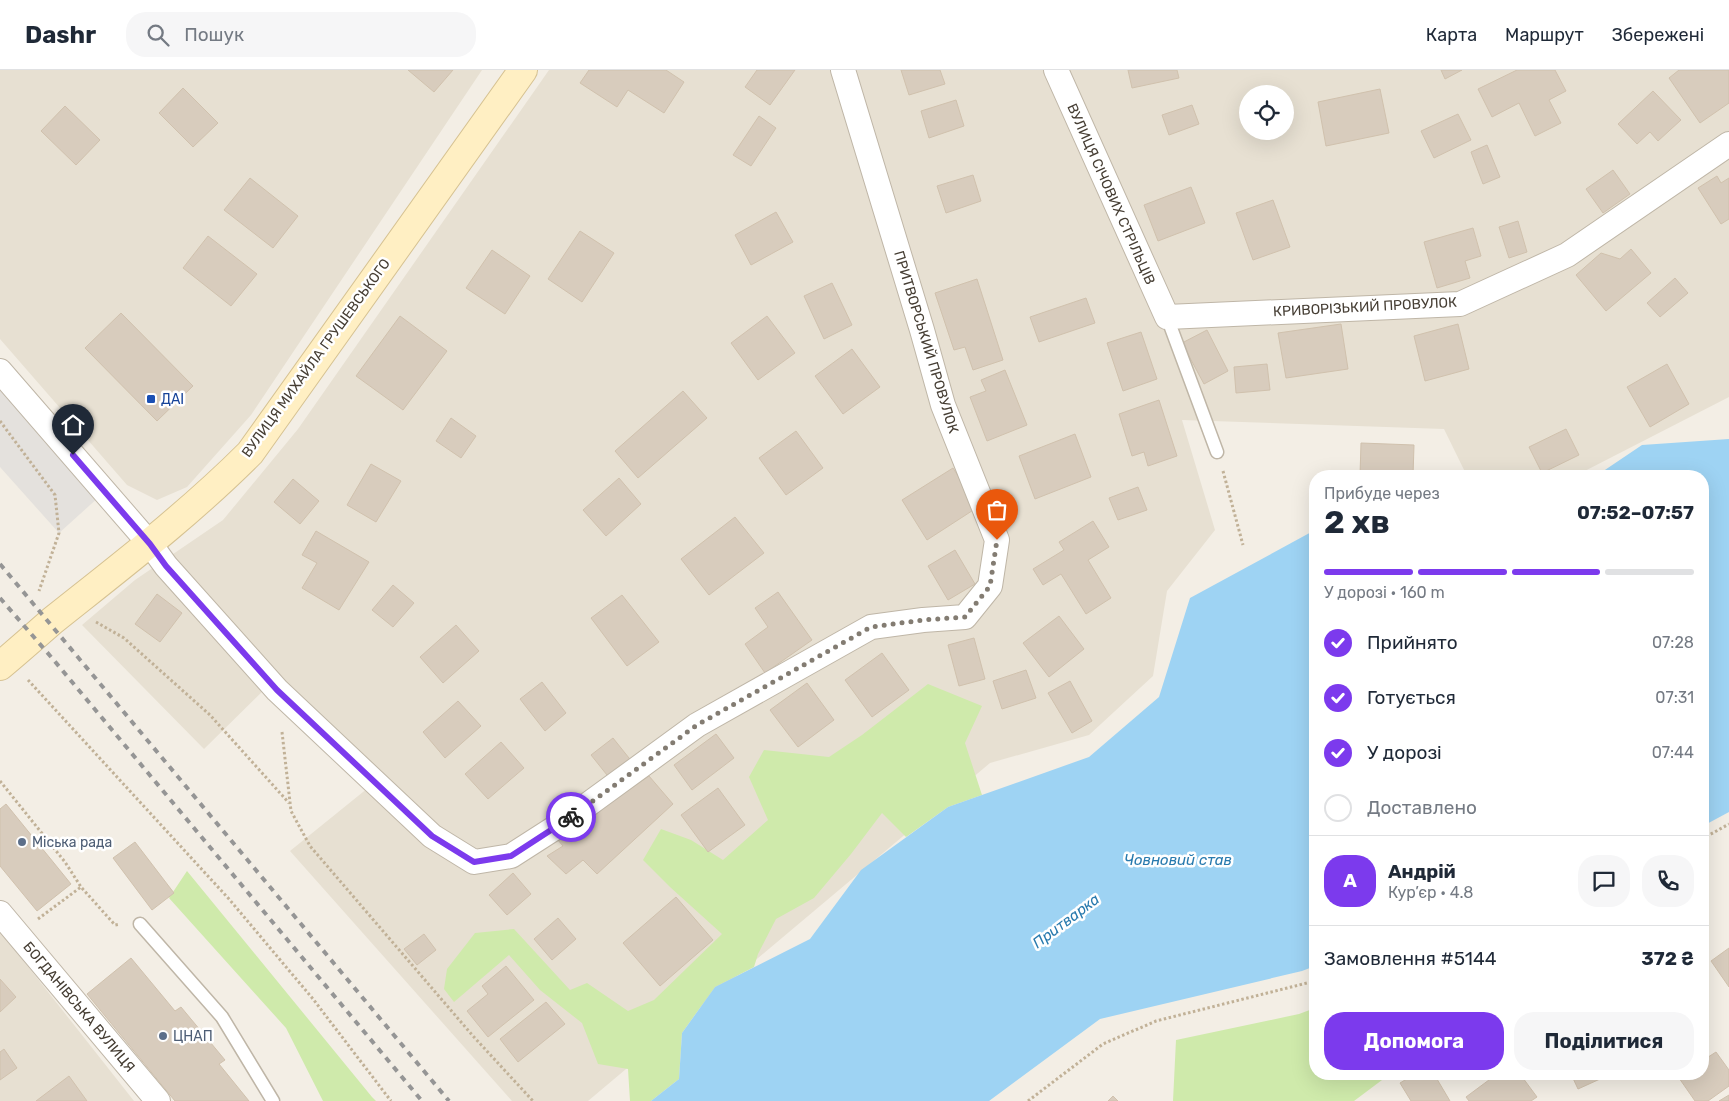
<!DOCTYPE html>
<html lang="uk">
<meta charset="utf-8">
<style>
body{margin:0;font-family:Rubik,sans-serif;background:#f6f6f7;color:#1f2937;height:100vh;display:flex;flex-direction:column;font-size:19px;white-space:nowrap}
*{box-sizing:border-box;margin:0}
p{font-size:16px;color:#747a83}
.icon{flex:none;width:28px;height:28px;fill:none;stroke:currentColor;stroke-width:2;stroke-linecap:round;stroke-linejoin:round}
.map{position:relative;flex:1;overflow:hidden}
.panel{position:absolute;left:1309px;top:400px;width:400px;height:610px;display:flex;flex-direction:column;background:#fff;border-radius:20px;box-shadow:0 5px 20px #0002}
.panel>*{flex:none}
.fabs{position:absolute;left:1239px;top:15px;display:grid;gap:10px}
.fabs a{display:grid;place-items:center;width:55px;height:55px;border-radius:50%;background:#fff;box-shadow:0 5px 20px #0002;font-size:25px}
.pin{position:absolute;display:grid;place-items:center;width:42px;height:42px;color:#fff;margin:-51px -21px;border-radius:50% 50% 50% 0;rotate:-45deg;box-shadow:0 0 5px #0007}
.pin .icon{rotate:45deg}
.courier{position:absolute;display:grid;place-items:center;width:50px;height:50px;margin:-25px;border:4px solid #7c3aed;border-radius:50%;background:#fff;color:#222;box-shadow:0 1px 6px #0007}
.overview em{font-style:normal;font-weight:700}
.overview div{display:flex;flex-direction:column-reverse}
.overview{display:flex;align-items:center;justify-content:space-between;height:85px;padding:0 15px}
h1{font-size:32px;font-weight:700;line-height:38px}
.bar{display:grid;grid-template-columns:repeat(4,1fr);gap:8px 5px;align-content:center;height:60px;padding:0 15px}
.bar i{height:6px;border-radius:4px;background:#e0e1e3}
.bar .current{background:#7c3aed}
.bar p{grid-column:span 4}
.line{display:flex;align-items:center;gap:12px;padding:0 15px;border-top:1px solid #e0e1e3}
.line div{flex:1}
.round{display:grid;place-items:center;flex:none;width:52px;height:52px;border-radius:20px;background:#f6f6f7}
ol{padding:0 15px;list-style:none}
li{display:flex;align-items:center;gap:15px;height:55px}
li p{margin-inline-start:auto}
li .icon{padding:5px;border-radius:50%;background:#7c3aed;color:#fff;stroke-width:4}
li:last-child{color:#747a83}
li i{width:28px;height:28px;border:2px solid #e0e1e3;border-radius:50%}
.cta{display:flex;gap:10px;margin-top:auto;padding:10px 15px}
.cta a{flex:1;height:58px;border-radius:20px;background:#7c3aed;color:#fff;font-size:20px;font-weight:700;line-height:58px;text-align:center}
.cta a+a{background:#f6f6f7;color:#1f2937}
header{display:flex;align-items:center;gap:30px;box-sizing:border-box;height:70px;padding:0 25px;background:#fff;border-bottom:1px solid #e0e1e3}
header strong{font-size:24px}
nav{display:flex;gap:28px;margin-inline-start:auto;font-size:18px}
.search{width:350px;height:45px;background:#f6f6f7;display:flex;align-items:center;gap:12px;box-sizing:border-box;padding:0 18px;border-radius:20px;color:#747a83;font-size:19px}
.map>svg:first-child{display:block}
.residential{fill:#e7e0d2;fill-rule:evenodd}
.green{fill:#cfeaab}
.parking{fill:#e4e1dd}
.water{fill:#9ed3f3}
.building{fill:#d8ccbd;stroke:#d0c1ad}
.lines{fill:none;stroke-linecap:round;stroke-linejoin:round}
.lane-casing{stroke:#bfb6a7;stroke-width:15}
.street-casing{stroke:#bfb6a7;stroke-width:26}
.secondary-casing{stroke:#d6c292;stroke-width:30}
.path{stroke:#c1b197;stroke-width:3;stroke-dasharray:2.5 2.5;stroke-linecap:butt}
.lane{stroke:#fff;stroke-width:12}
.street{stroke:#fff;stroke-width:24}
.secondary{stroke:#ffefc3;stroke-width:28}
.rail{stroke:#959595;stroke-width:4;stroke-dasharray:6 6;stroke-linecap:butt}
.done{stroke:#837c72;stroke-width:5;stroke-dasharray:0 9}
.route{stroke:#7c3aed;stroke-width:6}
.transit-dot{fill:#1a4fb4;stroke:#fff;stroke-width:2}
.service-dot{fill:#5c6f8a;stroke:#fff;stroke-width:2}
.labels{text-anchor:middle;dominant-baseline:central;stroke-width:5;stroke-linejoin:round;paint-order:stroke}
.street-label{font-size:14px;fill:#463e34;stroke:#fff}
.transit-label{font-size:14px;fill:#164399;stroke:#fff;text-anchor:start}
.service-label{font-size:14px;fill:#4e5e75;stroke:#fff;text-anchor:start}
.water-label{font-size:15px;font-style:italic;fill:#287aae;stroke:#fff}
</style>
<header>
<strong>Dashr</strong>
<div class="search"><svg class="icon" aria-label="search" viewBox="0 0 24 24"><circle cx="10" cy="10" r="6"/><path d="M15 15l6 6"/></svg>Пошук</div>
<nav><a>Карта</a><a>Маршрут</a><a>Збережені</a></nav>
</header>
<div class="map">
<svg width="1729" height="1031" viewBox="0 0 1729 1031">
<rect width="100%" height="100%" fill="#f3eee5"/>
<!-- residential -->
<path class="residential" d="M0,0H482L251,345L187,417L157,430L127,415L0,269Z
M549,0H1729V327L1575,406H1467L1444,359L1182,350L1215,460L1167,521L1153,606L1089,665L990,693L588,1031H512L290,781L384,705L276,608L204,679L82,555L135,510L223,450L298,359ZM1248,24H1285V61H1248Z
M0,861L134,1031H0Z"/>
<!-- green -->
<path class="green" d="M928,614L982,636L965,673L982,725L948,737L906,767L882,743L851,784L814,828L776,849L758,884L754,897L715,917L682,963L679,1009L651,1031H630L628,999L598,994L582,953L540,920L509,885L454,932L444,919L447,899L475,863L514,859L570,920L587,913L628,941L654,930L722,864L670,817L643,790L661,759L691,770L723,790L768,750L749,707L764,680L829,687L862,665Z
M187,801L372,1027L376,1031H323L286,958L169,828Z
M1315,938V1004H1390L1354,1031H1173L1176,970L1299,944Z"/>
<!-- parking -->
<path class="parking" d="M0,316L100,426L59,463L0,397Z"/>
<!-- water -->
<path class="water" d="M1729,369V742L1703,756L1702,406H1596L1642,375Z
M1315,460V896L1302,901L1100,949L989,1031H651L679,1009L682,963L715,917L810,869L861,800L948,737L1089,687L1159,627L1190,528Z"/>
<!-- building -->
<path class="building" d="M408,0H453L434,22Z
M589,0H666L684,12L664,43L628,20L617,37L580,13Z
M757,0H795L770,35L745,17Z
M901,0H940L945,14L909,25Z
M1128,0H1177L1179,8L1132,18Z
M1441,0H1462L1445,9Z
M1517,0H1555L1566,21L1549,30L1561,53L1535,66L1519,33L1492,47L1478,19Z
M1679,0H1729V33L1700,53L1669,8Z
M183,18L218,53L193,77L159,43Z
M1380,19L1389,63L1326,76L1318,32Z
M1653,21L1681,50L1658,71L1650,62L1637,74L1618,54Z
M956,30L964,56L929,68L921,41Z
M1192,35L1199,54L1169,65L1162,45Z
M65,36L100,70L76,95L41,61Z
M1458,44L1471,70L1434,88L1421,61Z
M759,46L776,58L751,96L733,85Z
M1487,75L1500,107L1483,114L1471,82Z
M1613,100L1630,124L1603,143L1586,119Z
M973,105L981,131L946,143L937,116Z
M1717,106L1721,113L1729,108V149L1721,154L1698,118Z
M250,108L298,146L273,178L224,140Z
M1191,117L1205,153L1158,171L1144,135Z
M1273,130L1290,177L1253,190L1236,143Z
M776,142L793,172L751,195L735,165Z
M1518,151L1527,182L1509,188L1499,157Z
M1473,158L1481,186L1465,191L1470,208L1437,218L1424,172Z
M580,161L614,183L582,232L548,209Z
M208,166L257,204L231,236L183,198Z
M1631,179L1651,203L1606,241L1576,205L1601,183L1620,189Z
M492,180L530,206L505,244L466,218Z
M1675,208L1688,223L1660,247L1647,233Z
M977,209L1003,290L973,300L965,277L954,280L935,223Z
M832,213L852,255L824,269L804,226Z
M1086,228L1095,253L1039,272L1030,247Z
M121,243L193,316L157,351L85,278Z
M400,246L447,281L403,340L356,306Z
M767,246L795,283L758,310L731,273Z
M1341,254L1348,299L1286,308L1278,263Z
M1458,254L1469,299L1425,311L1414,266Z
M1207,260L1228,301L1204,314L1182,273Z
M1141,262L1157,309L1123,321L1107,273Z
M852,279L880,317L843,344L815,306Z
M1267,294L1270,320L1236,323L1234,297Z
M1667,294L1689,334L1650,357L1627,317Z
M1005,300L1027,355L987,371L970,327L986,321L981,310Z
M683,321L707,348L638,408L615,381Z
M1159,330L1177,386L1148,396L1144,382L1132,386L1119,344Z
M451,348L476,366L461,388L436,371Z
M1566,359L1579,385L1542,403L1529,377Z
M796,361L823,398L786,425L759,388Z
M1075,364L1091,407L1035,429L1019,386Z
M1361,373L1414,375L1413,406H1360Z
M371,394L401,411L376,452L347,435Z
M953,398L978,437L927,470L902,430Z
M619,408L641,434L606,466L583,440Z
M293,409L319,431L300,454L274,432Z
M1138,417L1147,440L1118,450L1109,428Z
M735,447L764,483L709,525L681,489Z
M1093,451L1109,477L1088,490L1111,528L1086,544L1061,504L1043,515L1033,499L1064,480L1059,472Z
M316,461L369,492L339,540L302,518L317,493L302,485Z
M955,480L975,514L948,530L928,496Z
M393,515L414,533L393,557L372,540Z
M778,522L812,570L765,603L745,574L768,557L755,538Z
M157,524L182,543L160,572L135,554Z
M622,525L659,572L627,596L591,548Z
M1059,546L1084,579L1049,607L1023,573Z
M456,555L479,581L443,613L420,587Z
M974,568L985,609L959,616L948,575Z
M882,583L909,620L872,647L845,610Z
M1026,600L1036,628L1002,639L993,611Z
M1070,611L1092,651L1072,663L1048,623Z
M542,612L566,643L545,661L520,629Z
M807,613L834,650L798,677L770,640Z
M458,631L481,656L445,688L423,662Z
M716,664L734,688L692,720L674,695Z
M613,668L633,693L611,710L591,685Z
M501,672L524,698L488,729L465,704Z
M649,706L673,734L597,804L583,790L566,804L547,786L563,776L557,769Z
M718,718L745,755L708,782L681,745Z
M6,734L71,814L37,841L0,796V739Z
M135,772L174,823L152,840L113,788Z
M513,803L531,824L507,845L489,825Z
M676,827L713,870L660,916L623,873Z
M558,848L576,869L552,890L534,869Z
M424,864L436,880L417,895L404,879Z
M1729,878V917L1711,891Z
M131,888L175,941L181,937L225,990L219,994L249,1031H175L87,924Z
M506,896L534,930L488,967L467,941L488,924L482,916Z
M0,909L16,927L0,942Z
M546,932L565,954L518,992L500,969Z
M4,979L17,998L0,1010V982Z
M1716,982L1729,1000V1016L1708,1031H1695L1679,1008L1685,1004H1702V991Z
M1415,1004H1434L1450,1031H1411L1400,1013Z
M1497,1004H1520L1537,1027L1531,1031H1469L1466,1027Z
M1571,1004H1611L1578,1019Z
M69,1006L87,1031H36Z
M1729,1025V1031H1719Z
M1113,1026L1118,1031H1108Z"/>
<g class="lines">
<defs>
<path id="lane" d="M1167,247L1217,382
M140,854L222,947L273,1031"/>
<path id="street" d="M1056,0L1167,247L1460,234L1567,185L1729,74
M0,301L150,474L166,496L277,620L432,766L474,792L511,786L564,752L697,655L871,557L923,550L965,547L990,516L997,470L943,335L922,260L843,0
M0,843L158,1031"/>
<path id="secondary" d="M0,596C18,581 35,566 52,551C121,496 188,445 250,383L523,0"/>
</defs>
<!-- lane casing -->
<use href="#lane" class="lane-casing"/>
<!-- street casing -->
<use href="#street" class="street-casing"/>
<!-- secondary casing -->
<use href="#secondary" class="secondary-casing"/>
<!-- path -->
<path class="path" d="M0,351L55,425L59,463L39,521
M1223,401L1243,475
M96,552L124,568L210,645L289,733
M28,610L229,829L313,929L391,1031
M282,662L291,741L310,776L473,966L533,1031
M0,711L65,792L81,817
M1702,769L1729,754
M38,849L81,817L115,855L120,854
M1028,1031L1103,974L1156,951L1315,911"/>
<!-- lane -->
<use href="#lane" class="lane"/>
<!-- street -->
<use href="#street" class="street"/>
<!-- secondary -->
<use href="#secondary" class="secondary"/>
<!-- rail -->
<path class="rail" d="M0,494L449,1031
M0,528L52,588L422,1031"/>
</g>
<g class="lines">
<!-- done -->
<path class="done" d="M571,747L697,655L871,557L923,550L965,547L990,516L997,470"/>
<!-- route -->
<path class="route" d="M73,385L150,474L166,496L277,620L432,766L474,792L511,786L571,747"/>
</g>
<!-- markers -->
<rect class="transit-dot" x="146" y="324" width="10" height="10" rx="2.5"/>
<g class="service-dot">
<circle cx="22" cy="772" r="5"/>
<circle cx="163" cy="966" r="5"/>
</g>
<g class="labels">
<!-- street labels -->
<g class="street-label">
<text transform="translate(1111 124) rotate(66)">ВУЛИЦЯ СІЧОВИХ СТРІЛЬЦІВ</text>
<text transform="translate(1365 237) rotate(-3)">КРИВОРІЗЬКИЙ ПРОВУЛОК</text>
<text transform="translate(926 272) rotate(73)">ПРИТВОРСЬКИЙ ПРОВУЛОК</text>
<text transform="translate(316 288) rotate(-54)">ВУЛИЦЯ МИХАЙЛА ГРУШЕВСЬКОГО</text>
<text transform="translate(79 937) rotate(50)">БОГДАНІВСЬКА ВУЛИЦЯ</text>
</g>
<!-- transit labels -->
<g class="transit-label">
<text x="161" y="329">ДАІ</text>
</g>
<!-- service labels -->
<g class="service-label">
<text x="32" y="772">Міська рада</text>
<text x="173" y="966">ЦНАП</text>
</g>
<!-- water labels -->
<g class="water-label">
<text x="1178" y="790">Човновий став</text>
<text transform="translate(1066 851) rotate(-37)">Притварка</text>
</g>
</g>
</svg>
<div class="fabs">
<a><svg class="icon" aria-label="locate" viewBox="0 0 24 24"><circle cx="12" cy="12" r="6"/><path d="M12 2v4M12 18v4M2 12h4M18 12h4"/></svg></a>
</div>
<div class="pin" style="left:997px;top:470px;background:#ea580c"><svg class="icon" aria-label="bag" viewBox="0 0 24 24"><path d="M5 8h14l-1 12H6zM9 8a3 3 0 0 1 6 0"/></svg></div>
<div class="pin" style="left:73px;top:385px;background:#1f2937"><svg class="icon" aria-label="home" viewBox="0 0 24 24"><path d="M3 11l9-7 9 7M6 9v11h12V9"/></svg></div>
<div class="courier" style="left:571px;top:747px"><svg class="icon" aria-label="bike" viewBox="0 0 24 24"><circle cx="6" cy="16" r="4"/><circle cx="18" cy="16" r="4"/><path d="M6 16l4-8h5l3 8M10 8l3 8H6M13 5h3"/></svg></div>
<section class="panel">
<div class="overview"><div><h1>2 хв</h1><p>Прибуде через</p></div><em>07:52–07:57</em></div>
<div class="bar"><i class="current"></i><i class="current"></i><i class="current"></i><i></i><p>У дорозі · 160 m</p></div>
<ol>
<li><svg class="icon" aria-label="check" viewBox="0 0 24 24"><path d="M5 12l5 5 9-10"/></svg>Прийнято<p>07:28</p></li>
<li><svg class="icon" aria-label="check" viewBox="0 0 24 24"><path d="M5 12l5 5 9-10"/></svg>Готується<p>07:31</p></li>
<li><svg class="icon" aria-label="check" viewBox="0 0 24 24"><path d="M5 12l5 5 9-10"/></svg>У дорозі<p>07:44</p></li>
<li><i></i>Доставлено</li>
</ol>
<div class="line" style="height:90px"><b class="round" style="background:#7c3aed;color:#fff">А</b><div><b>Андрій</b><p>Кур’єр · 4.8</p></div><a class="round"><svg class="icon" aria-label="chat" viewBox="0 0 24 24"><path d="M4 5h16v11H9l-5 4z"/></svg></a><a class="round"><svg class="icon" aria-label="phone" viewBox="0 0 24 24"><path d="M5 4h4l2 5-3 2q2 4 5 5l2-3 5 2v4C11 20 4 13 5 4z"/></svg></a></div>
<div class="line" style="height:65px"><div>Замовлення #5144</div><b>372 ₴</b></div>
<div class="cta"><a>Допомога</a><a>Поділитися</a></div>
</section>
</div>
